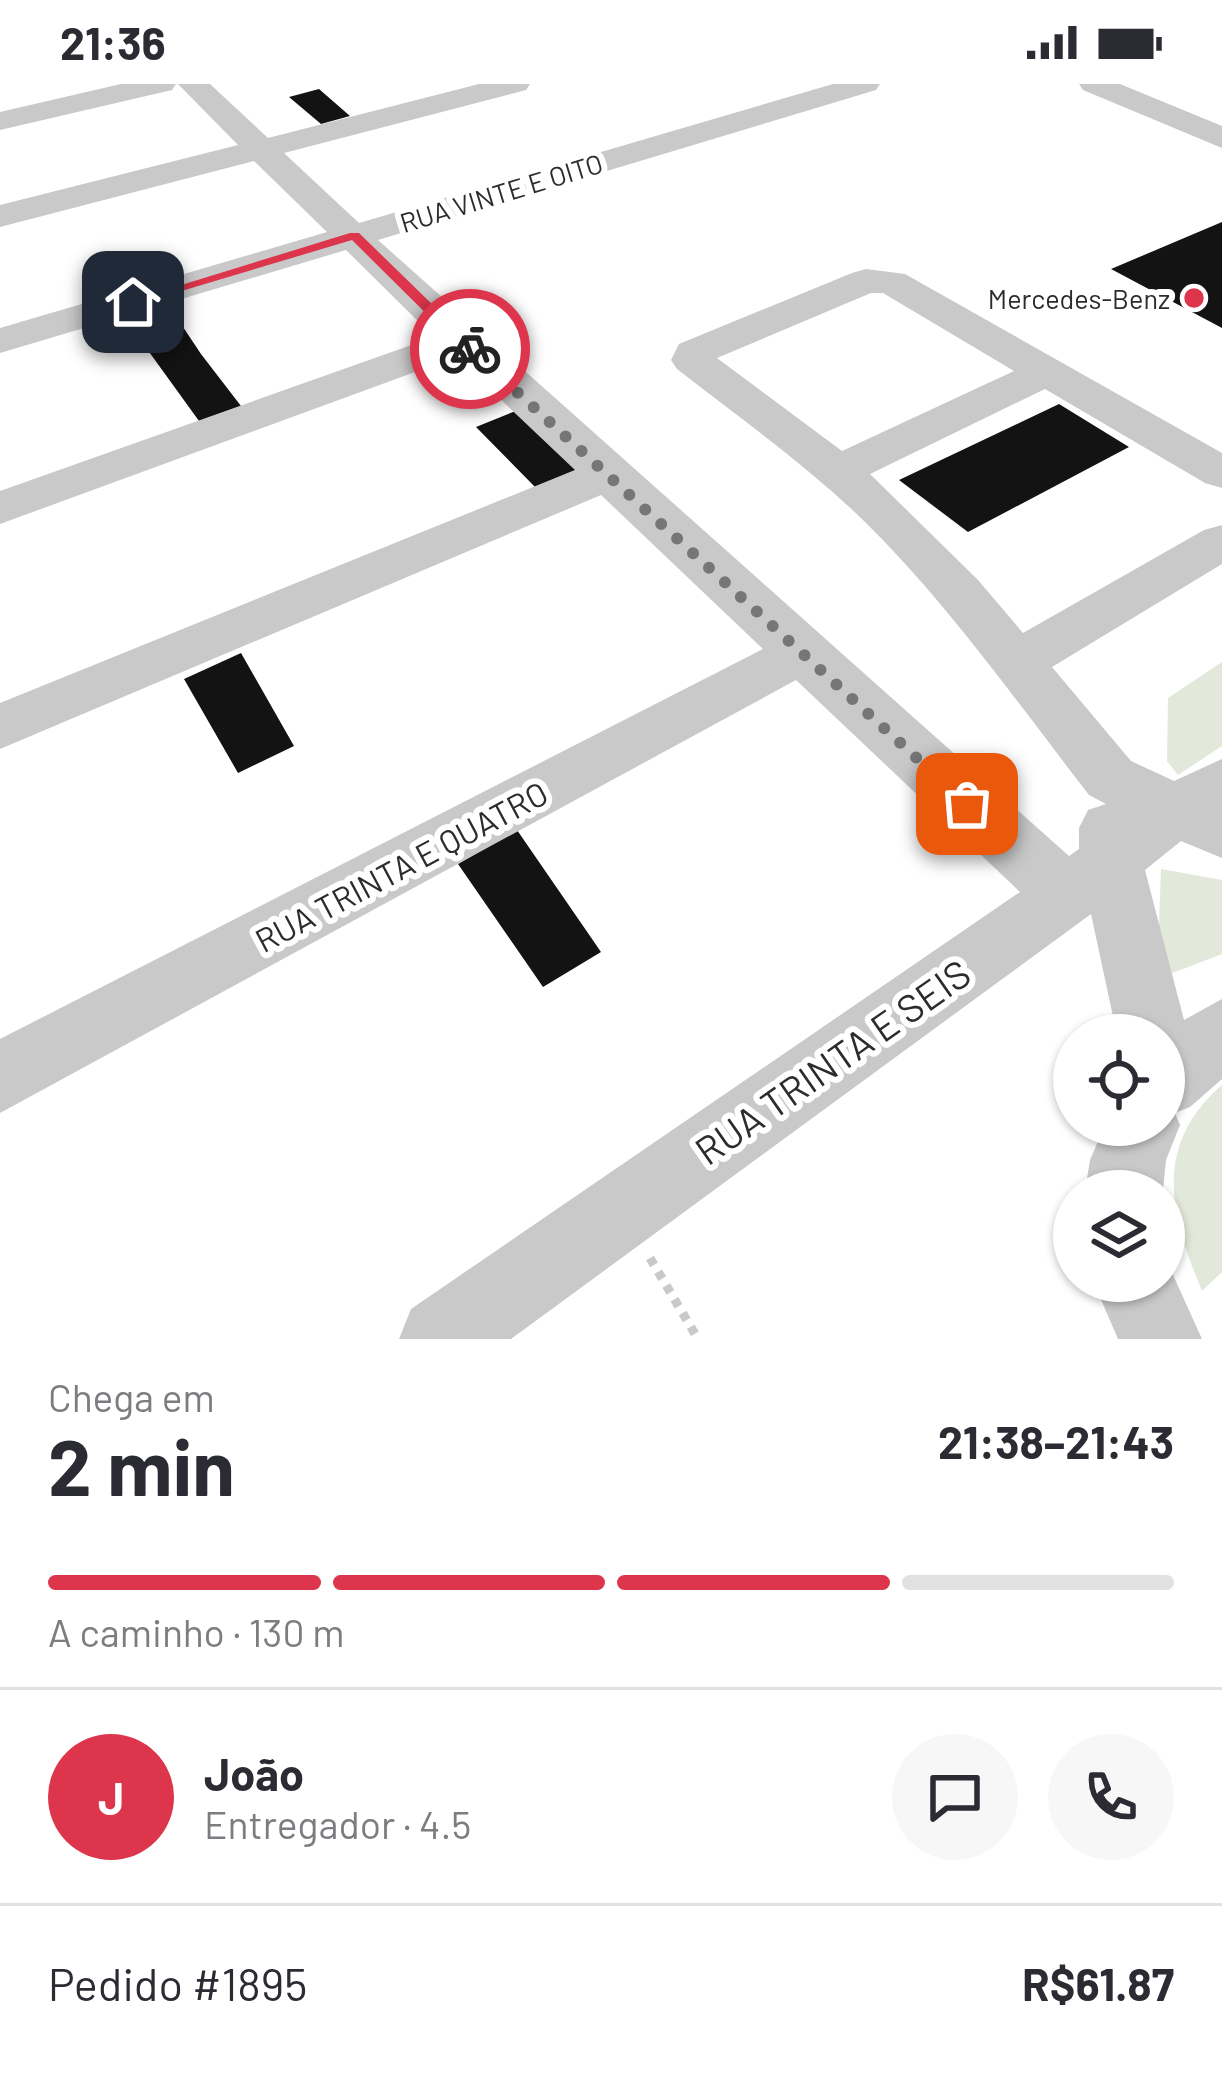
<!DOCTYPE html>
<html lang="pt">
<meta charset="utf-8">
<style>
body{margin:0;font-family:Barlow,sans-serif;background:#f7f7f7;color:#2b2b33;height:100vh;display:flex;flex-direction:column;font-size:45px;white-space:nowrap}
*{box-sizing:border-box;margin:0}
p{font-size:39px;color:#7c7c81}
.icon{flex:none;width:66px;height:66px;fill:none;stroke:currentColor;stroke-width:2;stroke-linecap:round;stroke-linejoin:round}
.map{position:relative;height:1255px;overflow:hidden}
.panel{display:flex;flex-direction:column;background:#fff;flex:1}
.panel>*{flex:none}
.controls{position:absolute;left:1053px;top:930px;display:grid;gap:24px}
.controls a{display:grid;place-items:center;width:132px;height:132px;border-radius:50%;background:#fff;box-shadow:0 3px 9px #0004;font-size:60px}
.pin{position:absolute;display:grid;place-items:center;width:102px;height:102px;color:#fff;margin:-51px;border-radius:24px;box-shadow:0 6px 18px #0006}
.courier{position:absolute;display:grid;place-items:center;width:120px;height:120px;margin:-60px;border:9px solid #dd354b;border-radius:50%;background:#fff;color:#222;box-shadow:0 3px 15px #0007}
.head em{font-style:normal;font-weight:700}
.head div{display:flex;flex-direction:column-reverse}
.head{display:flex;align-items:center;justify-content:space-between;height:204px;padding:0 48px}
h1{font-size:78px;font-weight:700;line-height:90px}
.bar{display:grid;grid-template-columns:repeat(4,1fr);gap:18px 12px;align-content:center;height:144px;padding:0 48px}
.bar i{height:15px;border-radius:9px;background:#e1e1e2}
.bar .active{background:#dd354b}
.bar p{grid-column:span 4}
.line{display:flex;align-items:center;gap:30px;padding:0 48px;border-top:3px solid #e1e1e2}
.line div{flex:1}
.round{display:grid;place-items:center;flex:none;width:126px;height:126px;border-radius:63px;background:#f7f7f7}
.status{display:flex;justify-content:space-between;align-items:center;height:84px;padding:0 60px;background:#fff;direction:ltr}
.status svg{height:33px;fill:currentColor}
.map>svg:first-child{display:block}
.green{fill:#e3e9da}
.building{fill:#131313}
.lines{fill:none;stroke-linecap:round;stroke-linejoin:round}
.path{stroke:#c9c9c9;stroke-width:9;stroke-dasharray:8 8;stroke-linecap:butt}
.minor{fill:#c9c9c9;fill-rule:evenodd}
.route{fill:#dd354b}
.done{stroke:#767676;stroke-width:12;stroke-dasharray:0 21.6}
.poi-dot{fill:#dd354b;stroke:#fff;stroke-width:4.5}
.labels{text-anchor:middle;dominant-baseline:central;stroke-width:12;stroke-linejoin:round;paint-order:stroke}
.far-street-label{font-size:27px;fill:#2c2c2c;stroke:#fff}
.far-poi-label{font-size:27px;fill:#2c2c2c;stroke:#fff;text-anchor:end}
.street-label{font-size:33px;fill:#2c2c2c;stroke:#fff}
.near-street-label{font-size:39px;fill:#2c2c2c;stroke:#fff}
</style>
<div class="status"><b>21:36</b><svg viewBox="0 0 49 12"><path d="M0 12V9h3v3zM5 12V6h3v6zM10 12V3h3v9zM15 12V0h3v12zM26 1h20v11H26zM47 4h2v5h-2z"/></svg></div>
<div class="map">
<svg width="1222" height="1255" viewBox="0 0 1222 1255">
<rect width="100%" height="100%" fill="#fff"/>
<!-- green -->
<path class="green" d="M1222,578V662L1178,691L1167,677L1168,614Z
M1161,785L1222,796V870L1157,895Z
M1222,1001V1188L1202,1207C1171,1132 1151,1063 1222,1001Z"/>
<!-- building -->
<path class="building" d="M319,5L350,32L321,40L289,13Z
M1222,138V244L1111,185Z
M169,222L201,270L241,322L199,337L126,236Z
M1059,320L1129,363L968,448L899,396Z
M518,326L576,386L535,403L476,343Z
M241,569L294,662L238,689L184,595Z
M517,746L601,868L543,903L458,780Z"/>
<g class="lines">
<!-- path -->
<path class="path" d="M650,1174L698,1255"/>
<!-- minor -->
<path class="minor" d="M121,0H176L172,6L0,46V28Z
M178,0H210L268,54L479,0H530L526,6L284,69L359,139L833,0H880L876,6L378,156L1069,772L1079,765V744L1088,726L1106,720L1089,711C1016,617 947,518 862,435C805,380 740,334 677,285L671,276L679,260L852,189L866,185L905,190L1222,369V404L1205,399L1045,305L870,390L978,496L1023,549L1204,446L1222,441V480L1052,583L1131,677L1174,697L1222,675V774L1181,757L1145,786L1184,936L1222,915V995L1190,1023L1175,1029L1180,1041L1166,1076L1163,1107H1085L1090,1076L1105,1041H1164V951H1117L1091,830L511,1255H399L411,1225L1020,808L796,596L0,1029V955L763,565L601,411L0,665V619L575,386L456,273L0,440V407L434,253L346,166L0,269V244L327,148L254,77L0,143V121L238,61ZM871,209H883L1014,287L842,367L717,274Z
M1079,0H1120L1222,42V64L1083,6Z
M1164,1171L1202,1255H1118L1093,1197H1164Z"/>
</g>
<!-- route -->
<path class="route" d="M350,149H359L475,262V268H465L352,156L138,220L126,218Z"/>
<g class="lines">
<!-- done -->
<path class="done" d="M470,265L967,720"/>
</g>
<!-- markers -->
<circle class="poi-dot" cx="1194" cy="214" r="12"/>
<g class="labels">
<!-- far-street labels -->
<g class="far-street-label">
<text transform="translate(501 108) rotate(-17)">RUA VINTE E OITO</text>
</g>
<!-- far-poi labels -->
<g class="far-poi-label">
<text x="1170" y="214">Mercedes-Benz</text>
</g>
<!-- street labels -->
<g class="street-label">
<text transform="translate(401 782) rotate(-28)">RUA TRINTA E QUATRO</text>
</g>
<!-- near-street labels -->
<g class="near-street-label">
<text transform="translate(832 977) rotate(-35)">RUA TRINTA E SEIS</text>
</g>
</g>
</svg>
<div class="controls">
<a><svg class="icon" aria-label="locate" viewBox="0 0 24 24"><circle cx="12" cy="12" r="6"/><path d="M12 2v4M12 18v4M2 12h4M18 12h4"/></svg></a>
<a><svg class="icon" aria-label="layers" viewBox="0 0 24 24"><path d="M12 4l9 5-9 5-9-5zM3 14l9 5 9-5"/></svg></a>
</div>
<div class="pin" style="left:967px;top:720px;background:#ea580c"><svg class="icon" aria-label="bag" viewBox="0 0 24 24"><path d="M5 8h14l-1 12H6zM9 8a3 3 0 0 1 6 0"/></svg></div>
<div class="pin" style="left:133px;top:218px;background:#1f2937"><svg class="icon" aria-label="home" viewBox="0 0 24 24"><path d="M3 11l9-7 9 7M6 9v11h12V9"/></svg></div>
<div class="courier" style="left:470px;top:265px"><svg class="icon" aria-label="bike" viewBox="0 0 24 24"><circle cx="6" cy="16" r="4"/><circle cx="18" cy="16" r="4"/><path d="M6 16l4-8h5l3 8M10 8l3 8H6M13 5h3"/></svg></div>
</div>
<section class="panel">
<div class="head"><div><h1>2 min</h1><p>Chega em</p></div><em>21:38–21:43</em></div>
<div class="bar"><i class="active"></i><i class="active"></i><i class="active"></i><i></i><p>A caminho · 130 m</p></div>
<div class="line" style="height:216px"><b class="round" style="background:#dd354b;color:#fff">J</b><div><b>João</b><p>Entregador · 4.5</p></div><a class="round"><svg class="icon" aria-label="chat" viewBox="0 0 24 24"><path d="M4 5h16v11H9l-5 4z"/></svg></a><a class="round"><svg class="icon" aria-label="phone" viewBox="0 0 24 24"><path d="M5 4h4l2 5-3 2q2 4 5 5l2-3 5 2v4C11 20 4 13 5 4z"/></svg></a></div>
<div class="line" style="height:156px"><div>Pedido #1895</div><b>R$61.87</b></div>
</section>
